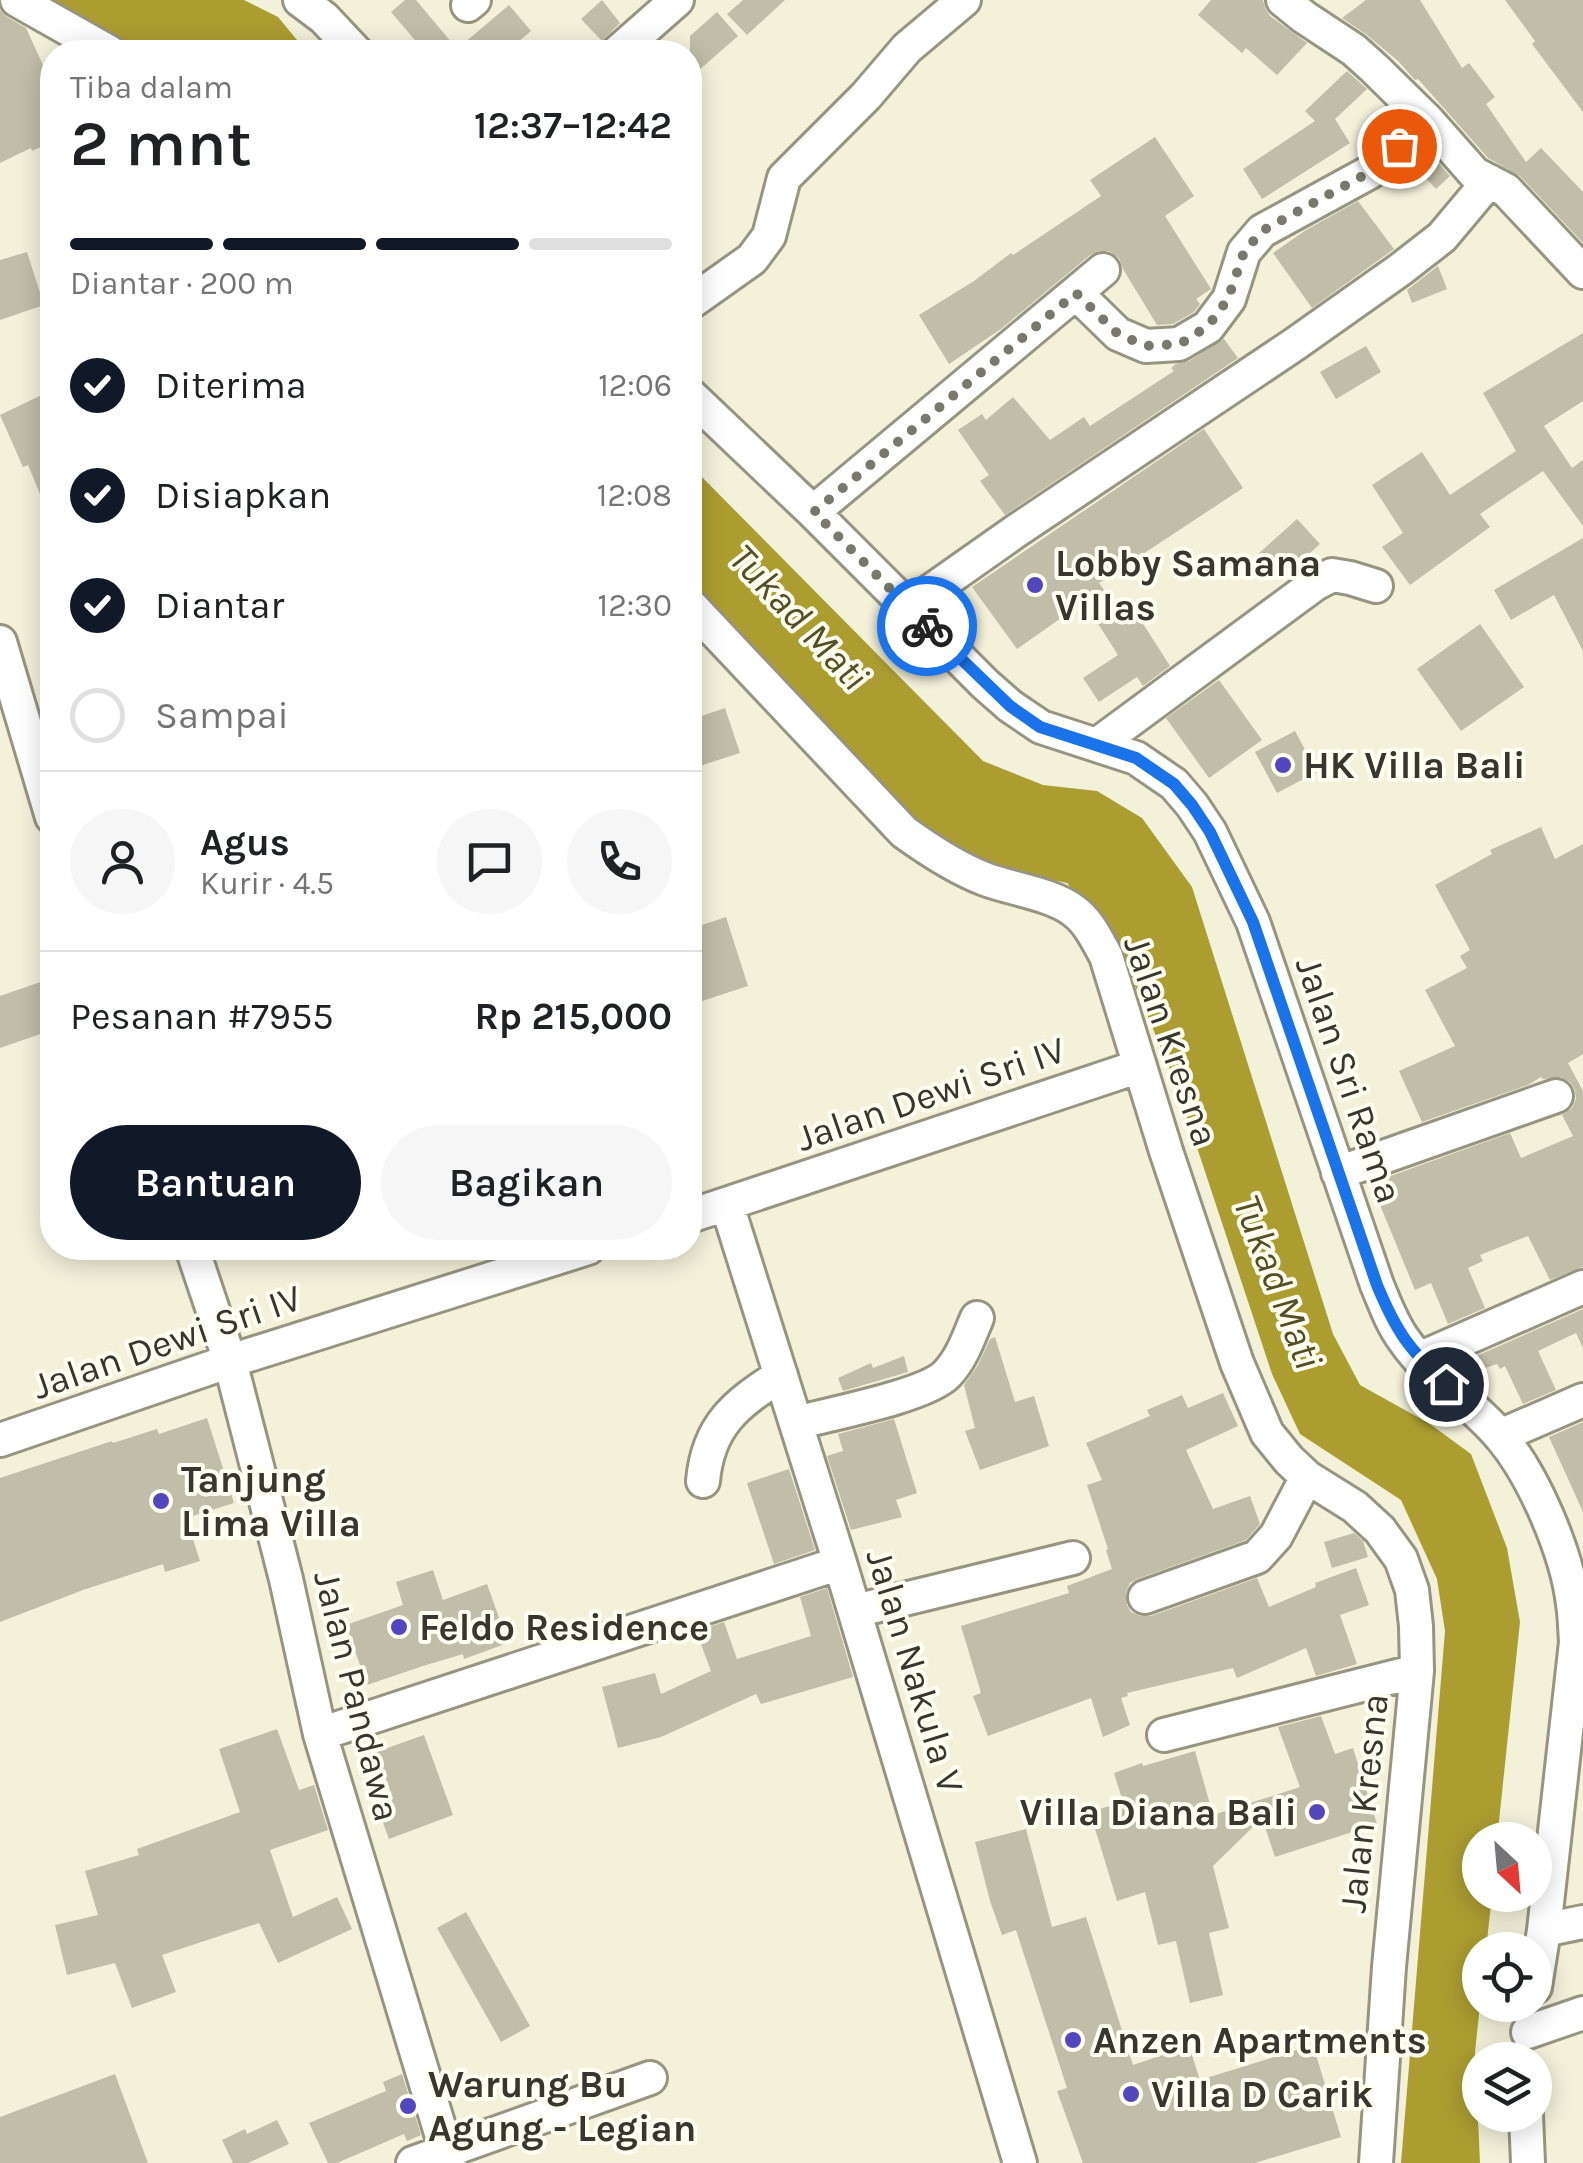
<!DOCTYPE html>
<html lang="id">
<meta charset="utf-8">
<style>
body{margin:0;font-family:Karla,sans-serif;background:#f6f6f6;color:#202124;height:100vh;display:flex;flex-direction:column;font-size:38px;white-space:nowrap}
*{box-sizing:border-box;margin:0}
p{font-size:32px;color:#757577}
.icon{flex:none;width:55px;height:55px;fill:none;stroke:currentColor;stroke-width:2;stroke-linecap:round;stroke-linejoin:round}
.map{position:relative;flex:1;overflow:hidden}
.panel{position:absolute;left:40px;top:40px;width:662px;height:1220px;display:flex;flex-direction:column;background:#fff;border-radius:40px;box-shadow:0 5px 25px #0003}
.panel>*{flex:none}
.needle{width:65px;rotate:154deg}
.buttons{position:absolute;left:1462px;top:1822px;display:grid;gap:20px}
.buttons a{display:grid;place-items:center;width:90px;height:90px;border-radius:50%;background:#fff;box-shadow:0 5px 25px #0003;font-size:50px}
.pin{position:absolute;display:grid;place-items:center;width:85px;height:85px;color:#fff;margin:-42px;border:5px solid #fff;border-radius:50%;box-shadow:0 2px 10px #0007}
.courier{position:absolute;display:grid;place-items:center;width:100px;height:100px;margin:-50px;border:8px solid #1a73e8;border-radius:50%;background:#fff;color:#222;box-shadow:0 2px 12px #0007}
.head em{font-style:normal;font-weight:600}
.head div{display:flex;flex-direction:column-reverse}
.head{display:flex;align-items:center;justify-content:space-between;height:170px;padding:0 30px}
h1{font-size:65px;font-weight:600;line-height:75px}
.bar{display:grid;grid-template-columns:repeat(4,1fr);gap:15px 10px;align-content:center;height:120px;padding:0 30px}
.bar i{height:12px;border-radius:8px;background:#e0e0e0}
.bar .selected{background:#111827}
.bar p{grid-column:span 4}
.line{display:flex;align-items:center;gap:25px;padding:0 30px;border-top:2px solid #e0e0e0}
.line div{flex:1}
.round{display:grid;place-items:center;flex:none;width:105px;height:105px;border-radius:52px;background:#f6f6f6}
ol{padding:0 30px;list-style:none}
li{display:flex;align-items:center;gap:30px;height:110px}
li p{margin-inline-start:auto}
li .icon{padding:10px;border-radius:50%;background:#111827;color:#fff;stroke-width:4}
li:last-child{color:#757577}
li i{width:55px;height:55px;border:5px solid #e0e0e0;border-radius:50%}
.action{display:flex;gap:20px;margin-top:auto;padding:20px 30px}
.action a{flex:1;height:115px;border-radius:60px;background:#111827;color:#fff;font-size:40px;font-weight:600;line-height:115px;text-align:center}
.action a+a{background:#f6f6f6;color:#202124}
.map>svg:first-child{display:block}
.water{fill:#ac9d31}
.building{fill:#c0bda8}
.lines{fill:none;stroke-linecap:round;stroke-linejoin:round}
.minor-casing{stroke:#979480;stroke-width:38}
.minor{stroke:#fff;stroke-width:32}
.done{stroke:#79786b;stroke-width:10;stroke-dasharray:0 18}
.route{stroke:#1a73e8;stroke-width:12}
.poi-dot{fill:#5247be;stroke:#fffef0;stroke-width:4}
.labels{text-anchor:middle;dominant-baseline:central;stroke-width:8;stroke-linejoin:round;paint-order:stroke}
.poi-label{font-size:38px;font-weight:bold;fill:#38372f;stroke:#fffef0;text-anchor:start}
.street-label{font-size:38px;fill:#38372f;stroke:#fffef0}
.water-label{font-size:40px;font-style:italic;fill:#554f24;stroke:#fffef0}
</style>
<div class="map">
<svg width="1583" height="2163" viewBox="0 0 1583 2163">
<rect width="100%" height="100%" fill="#f3f1da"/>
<!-- water -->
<path class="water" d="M41,0H244L278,17L307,52H147Z
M690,465L983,761L1043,785L1097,791L1142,818L1192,887L1333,1334L1360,1385L1430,1424L1471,1454L1507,1548L1520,1622L1497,1840H1480V1895H1492L1486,1950H1480V2005L1475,2052L1480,2163H1401L1445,1631L1437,1579L1401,1500L1300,1434L1272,1374L1176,1084L1116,940L1067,883L995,867L937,845L690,602Z"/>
<!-- building -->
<path class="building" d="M405,0H416L457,49L509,5L531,31L506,52H425L391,12Z
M602,0L620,23L602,41L581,19Z
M743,0H785L747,35L727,14Z
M1211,0H1263L1265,8L1270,16L1307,43L1277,75L1246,48L1242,53L1198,15Z
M1366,0H1420L1462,68L1469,63L1495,97L1486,104L1526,162L1541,148L1583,192V243L1520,176L1488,158L1418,79L1415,80L1398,61L1367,35L1342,18Z
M1505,0H1583V112L1532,44L1535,41Z
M0,10L7,17L26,28L43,65L52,61V142L32,151L31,148L0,163Z
M717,12L738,36L690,78V36Z
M1347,71L1367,89L1335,119L1350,143L1262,199L1243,169L1315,121L1305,111Z
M1155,137L1194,196L1165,216L1211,289L1196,299L1200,304L1194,312L1173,324L1157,325L1123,269L1119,258L1109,251H1099L1090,255L1001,329L949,364L919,315L974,281L1011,253L1013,255L1101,196L1090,180Z
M1426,149L1450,176L1436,189L1411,162Z
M1358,201L1394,249L1312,308L1273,253L1306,230Z
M27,252L44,305L0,320V260Z
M1438,266L1447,289L1412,303L1407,290Z
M1583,333V401L1544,426L1572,468L1583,460V526L1543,471L1480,514L1490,527L1410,585L1382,547L1403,533L1372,485L1422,452L1450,495L1516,451L1483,393Z
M1224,339L1238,358L1005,515L980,481L989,475L958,430L982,414L986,420L1013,397L1050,440L1084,417L1090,426L1174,371L1171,368L1176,364L1189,361Z
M1366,346L1381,372L1336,399L1320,372Z
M52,390V523L28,465L23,467L0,415Z
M1204,429L1243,488L1099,583L1129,625L1140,619L1170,666L1143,686L1137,677L1099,702L1083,678L1118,655L1084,602L1017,649L972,587Z
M1297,519L1320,544L1280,580L1257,555Z
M1583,538V651L1554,595L1511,620L1494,590Z
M1480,624L1524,687L1461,731L1417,669Z
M1219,680L1262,740L1209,778L1166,718Z
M725,708L740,753L690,769V720Z
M1295,731L1317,772L1277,793L1255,752Z
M1541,827L1555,859L1583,844V1054L1568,1063L1583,1091V1267L1550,1280L1528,1236L1480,1255L1483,1261L1468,1268L1485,1308L1448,1324L1431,1283L1415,1290L1371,1183L1510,1133L1521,1158L1573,1136L1562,1115L1572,1108L1576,1099L1575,1090L1570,1082L1561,1077L1543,1079L1541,1077L1528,1085L1422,1122L1399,1071L1455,1046L1425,990L1467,968L1460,956L1470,950L1435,885L1492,854L1490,850Z
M726,917L748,986L690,1005V929Z
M52,978V1030L0,1048V996Z
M1583,1309V1348L1576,1333L1538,1351L1556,1390L1523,1404L1505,1366L1500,1369L1497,1364L1465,1375L1457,1368L1456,1365Z
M995,1337L1015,1402L1034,1396L1049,1446L980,1470L965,1431L975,1428L964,1385L978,1365L990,1339Z
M904,1356L908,1372L843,1391L838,1378L871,1363L873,1368Z
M1223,1393L1238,1426L1186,1450L1213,1509L1250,1496L1260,1524L1246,1540L1137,1579L1130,1583L1126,1592L1127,1605L1131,1612L1140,1616H1151L1257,1578L1269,1607L1316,1587L1315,1583L1356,1568L1369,1605L1340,1615L1357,1664L1316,1676L1306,1648L1237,1678L1233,1668L1127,1693L1128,1696L1121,1698L1130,1725L1103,1737L1091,1698L988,1736L973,1696L981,1693L961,1626L1069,1593L1067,1586L1112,1569L1106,1550L1108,1549L1087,1485L1102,1480L1086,1443L1150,1416L1147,1410L1182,1395L1188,1408Z
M207,1418L234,1503L186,1518L200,1561L165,1572L163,1564L83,1590L0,1622V1478L112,1441L113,1443L157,1429L159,1434Z
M894,1419L917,1493L896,1500L902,1517L851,1530L827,1456L843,1451L838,1434Z
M1583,1422V1512L1549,1437Z
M789,1469L815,1550L774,1564L747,1483Z
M1354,1533L1363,1541L1368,1557L1332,1568L1324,1542Z
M433,1570L443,1600L487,1584L508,1643L464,1659L463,1654L423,1666L367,1685L346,1625L403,1605L396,1582Z
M827,1588L853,1677L761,1704L756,1694L661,1737L618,1748L602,1687L655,1673L661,1694L711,1671L696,1631L724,1622L737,1659L811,1636L800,1597Z
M1321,1716L1335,1754L1353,1748L1377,1824L1275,1857L1262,1818L1213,1866L1229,1928L1209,1933L1223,1995L1190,2003L1176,1941L1158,1945L1145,1892L1117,1901L1090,1812L1123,1802L1114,1773L1142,1763L1143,1766L1195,1751L1213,1815L1300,1787L1278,1727Z
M277,1729L299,1790L314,1785L328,1830L270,1850L293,1917L337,1897L352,1929L278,1963L259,1923L162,1955L176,1992L132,2008L115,1963L67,1975L55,1925L98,1915L85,1871L139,1855L137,1849L240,1812L219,1749Z
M424,1735L453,1815L389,1839L376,1804L393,1798L376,1752Z
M1026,1829L1052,1927L1086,1917L1133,2065L1189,2046L1200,2080L1313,2045L1341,2137L1255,2163H1083L1057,2091L1067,2088L1016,1930L1002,1935L990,1901L975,1842Z
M466,1912L530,2026L501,2042L437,1928Z
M115,2074L148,2163H0V2117Z
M402,2074L421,2135L407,2141L404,2134L337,2163H328L309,2123L386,2091L383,2082Z
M277,2120L289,2144L248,2163H233L222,2140L245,2129L247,2134Z"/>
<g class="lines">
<defs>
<path id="minor" d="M17,0L109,52
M300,0L324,18L356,52
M1283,0L1304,17L1354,50L1375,69L1428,121L1475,174L1506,190L1583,272
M468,5L474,0
M618,52L677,0
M1076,293L1118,334L1146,346L1179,344L1208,327L1229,299L1244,252L1262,231L1370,172L1428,121
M690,303L752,259L769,236L784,178L866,96L907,48L964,0
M690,395L813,512L985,684L1010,706L1041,727L1136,758L1174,784L1192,805L1210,832L1253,922L1377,1285C1385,1304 1392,1324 1404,1340C1430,1378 1472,1402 1501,1437C1534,1476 1567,1553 1573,1604C1575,1616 1575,1629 1576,1642L1544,1930L1535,1987
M813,512L1103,270
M690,605L904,832C929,850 956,868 985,879C1011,889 1053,894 1074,911C1089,922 1097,940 1106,956L1166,1151L1237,1363L1267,1433L1289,1460L1307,1477L1355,1507L1380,1530L1401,1559L1412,1590L1416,1626L1417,1671L1389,1967L1376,2163
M908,607L1016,531L1295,344L1401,269L1442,237L1489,181
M0,642L52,817
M1098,744L1315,584L1332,575L1350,578L1376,586
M1338,1173L1556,1096
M727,1205L840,1563L1020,2163
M690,1216L1140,1066
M192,1248L230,1361L286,1579L320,1734L450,2163
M1419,1359L1583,1287
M796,1423C829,1414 926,1396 947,1374C962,1358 968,1339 977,1318
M1500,1436L1583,1400
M0,1440L230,1361L588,1248
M703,1481C708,1425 736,1404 781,1375
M1145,1597L1257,1557L1276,1536L1307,1477
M855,1611L1073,1558
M320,1734L840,1563
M1164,1735L1417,1671
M1544,1930L1583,1922
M1528,2032L1583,2013
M1526,2115L1528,2163
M413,2163L650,2078"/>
</defs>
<!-- minor casing -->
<use href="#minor" class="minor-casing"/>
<!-- minor -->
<use href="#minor" class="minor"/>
</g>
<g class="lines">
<!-- done -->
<path class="done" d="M927,626L814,512L1076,293L1118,334L1146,346L1180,344L1208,326L1228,299L1244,252L1262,231L1370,172L1399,146"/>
<!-- route -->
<path class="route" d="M927,626L1010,706L1040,727L1136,758L1174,784L1192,805L1210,832L1253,922L1377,1285C1397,1333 1409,1349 1446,1384"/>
</g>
<!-- markers -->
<g class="poi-dot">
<circle cx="1035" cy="585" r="10"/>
<circle cx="1283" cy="765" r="10"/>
<circle cx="161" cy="1501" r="10"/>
<circle cx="399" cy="1627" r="10"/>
<circle cx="1317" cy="1812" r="10"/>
<circle cx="1073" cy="2040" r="10"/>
<circle cx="1131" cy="2094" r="10"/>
<circle cx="408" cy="2106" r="10"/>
</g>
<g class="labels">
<!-- poi labels -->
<g class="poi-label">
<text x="1055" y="563">Lobby Samana<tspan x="1055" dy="44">Villas</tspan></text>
<text x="1303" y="765">HK Villa Bali</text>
<text x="181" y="1479">Tanjung<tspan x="181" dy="44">Lima Villa</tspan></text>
<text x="419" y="1627">Feldo Residence</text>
<text x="1297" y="1812" text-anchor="end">Villa Diana Bali</text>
<text x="1093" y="2040">Anzen Apartments</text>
<text x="428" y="2084">Warung Bu<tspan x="428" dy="44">Agung - Legian</tspan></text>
<text x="1151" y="2094">Villa D Carik</text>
</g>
<!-- street labels -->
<g class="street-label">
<text transform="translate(1171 1041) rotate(71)">Jalan Kresna</text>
<text transform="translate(1349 1080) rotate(71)">Jalan Sri Rama</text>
<text transform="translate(931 1094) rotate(-19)">Jalan Dewi Sri IV</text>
<text transform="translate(167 1342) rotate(-19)">Jalan Dewi Sri IV</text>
<text transform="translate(915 1671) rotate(73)">Jalan Nakula V</text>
<text transform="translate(357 1696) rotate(76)">Jalan Pandawa</text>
<text transform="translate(1364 1803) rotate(-84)">Jalan Kresna</text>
</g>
<!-- water labels -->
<g class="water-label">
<text transform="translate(799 617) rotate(47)">Tukad Mati</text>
<text transform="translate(1278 1282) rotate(69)">Tukad Mati</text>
</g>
</g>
</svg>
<div class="buttons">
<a><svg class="needle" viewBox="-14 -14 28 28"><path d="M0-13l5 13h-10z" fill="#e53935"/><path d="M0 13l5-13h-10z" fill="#757577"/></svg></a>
<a><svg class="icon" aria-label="locate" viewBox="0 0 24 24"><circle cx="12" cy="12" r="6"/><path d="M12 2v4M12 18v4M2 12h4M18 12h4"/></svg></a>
<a><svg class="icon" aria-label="layers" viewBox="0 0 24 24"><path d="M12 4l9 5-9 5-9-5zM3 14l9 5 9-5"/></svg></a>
</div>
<div class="pin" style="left:1399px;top:146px;background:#ea580c"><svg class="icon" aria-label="bag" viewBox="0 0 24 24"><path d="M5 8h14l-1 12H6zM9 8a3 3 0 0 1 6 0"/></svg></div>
<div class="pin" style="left:1446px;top:1384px;background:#1f2937"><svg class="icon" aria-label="home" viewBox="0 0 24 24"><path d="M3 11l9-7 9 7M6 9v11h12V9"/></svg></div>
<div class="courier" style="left:927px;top:626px"><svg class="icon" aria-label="bike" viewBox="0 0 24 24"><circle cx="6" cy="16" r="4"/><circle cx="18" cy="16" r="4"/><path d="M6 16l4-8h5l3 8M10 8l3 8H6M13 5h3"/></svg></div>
<section class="panel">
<div class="head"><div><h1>2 mnt</h1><p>Tiba dalam</p></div><em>12:37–12:42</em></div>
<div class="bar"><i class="selected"></i><i class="selected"></i><i class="selected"></i><i></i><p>Diantar · 200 m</p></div>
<ol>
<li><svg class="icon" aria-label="check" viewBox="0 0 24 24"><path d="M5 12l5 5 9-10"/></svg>Diterima<p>12:06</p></li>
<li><svg class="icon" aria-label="check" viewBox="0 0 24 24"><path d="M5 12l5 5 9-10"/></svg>Disiapkan<p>12:08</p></li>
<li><svg class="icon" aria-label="check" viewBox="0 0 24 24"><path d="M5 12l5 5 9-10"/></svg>Diantar<p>12:30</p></li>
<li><i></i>Sampai</li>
</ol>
<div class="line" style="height:180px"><a class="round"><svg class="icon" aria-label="person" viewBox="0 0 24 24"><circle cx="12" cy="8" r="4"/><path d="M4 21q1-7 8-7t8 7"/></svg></a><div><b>Agus</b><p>Kurir · 4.5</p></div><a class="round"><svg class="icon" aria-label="chat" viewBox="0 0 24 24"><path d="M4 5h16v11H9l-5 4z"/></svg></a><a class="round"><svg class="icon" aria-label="phone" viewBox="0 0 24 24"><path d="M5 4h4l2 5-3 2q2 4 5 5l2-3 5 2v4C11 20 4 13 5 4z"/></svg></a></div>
<div class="line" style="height:130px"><div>Pesanan #7955</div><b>Rp 215,000</b></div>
<div class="action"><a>Bantuan</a><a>Bagikan</a></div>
</section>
</div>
